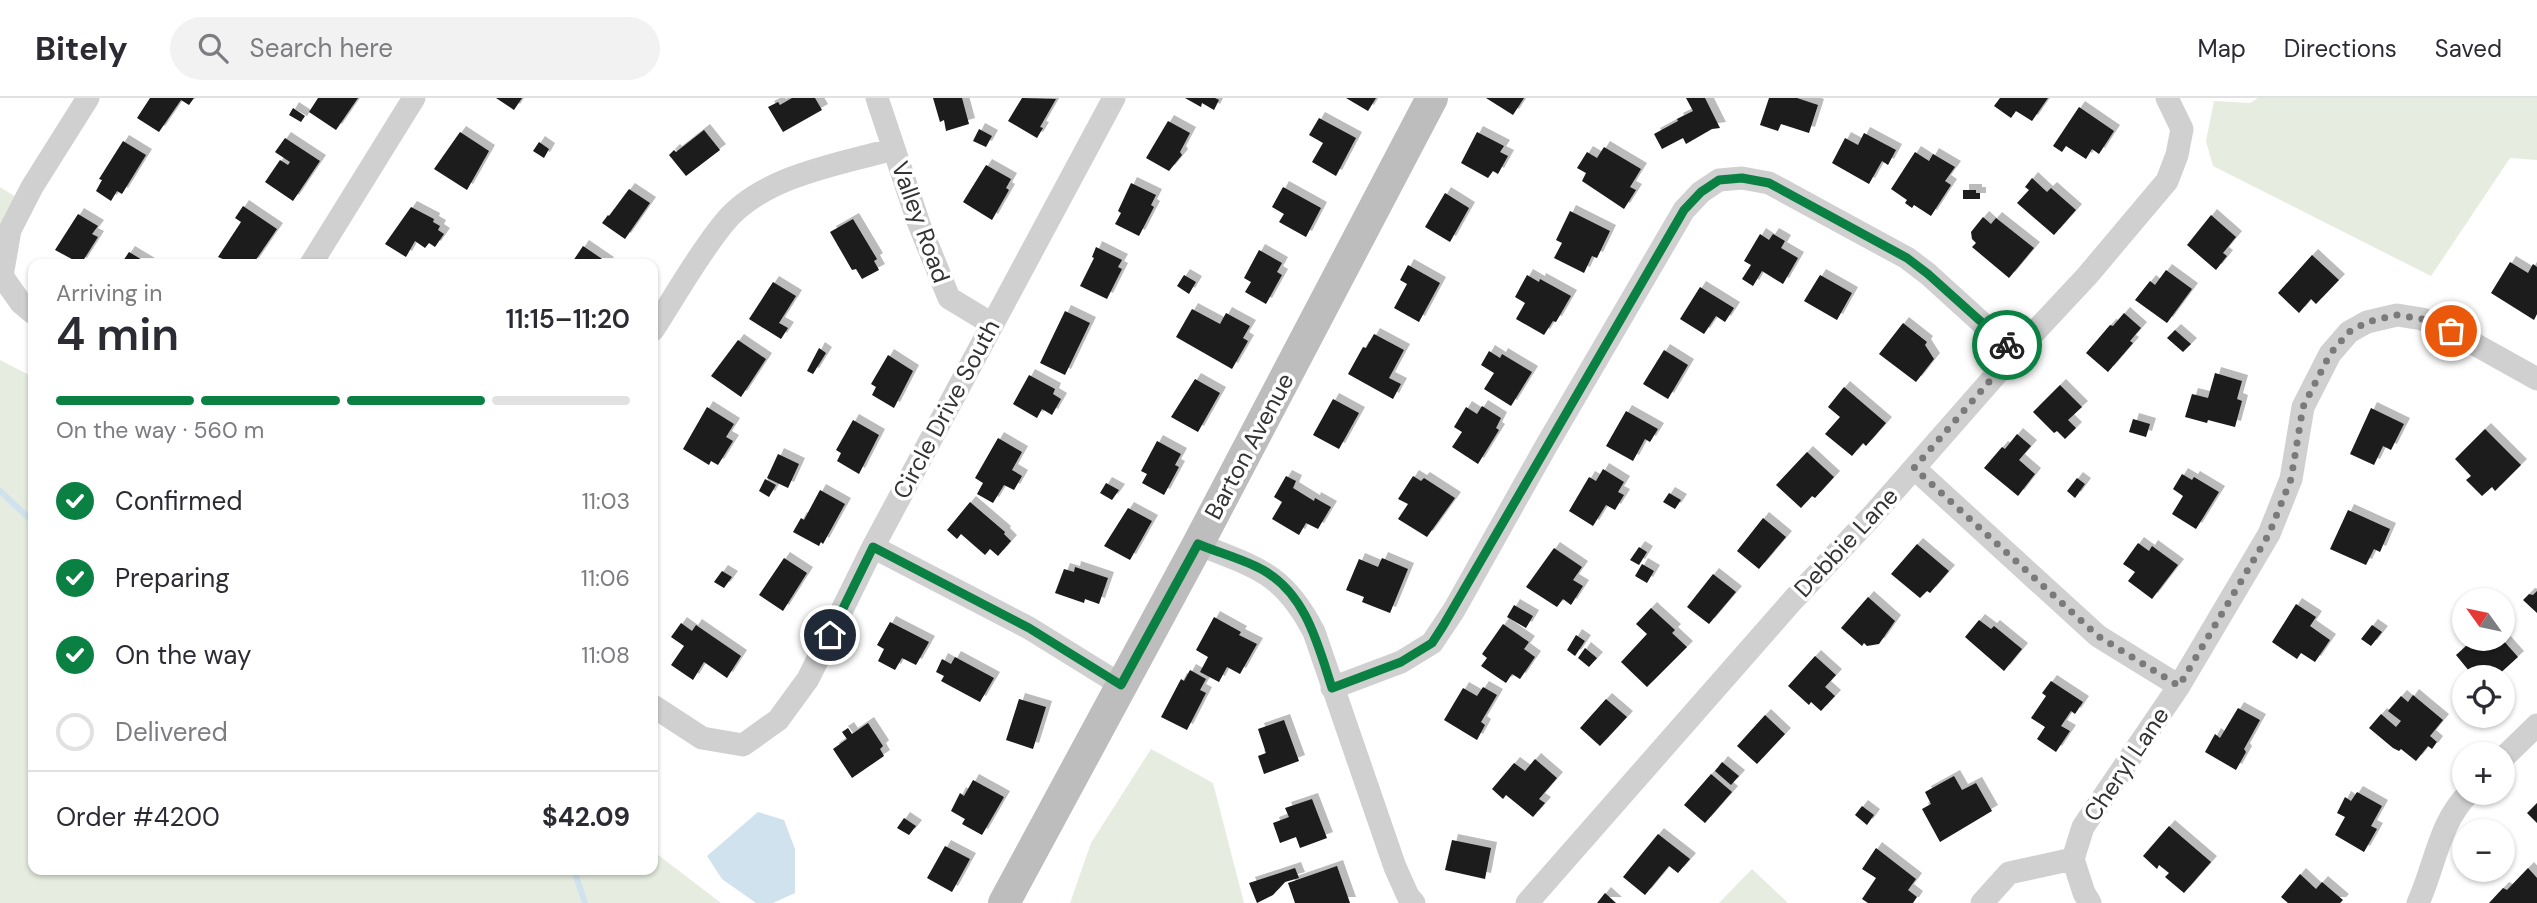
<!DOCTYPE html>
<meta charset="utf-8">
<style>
body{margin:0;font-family:"DM Sans",sans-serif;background:#f2f2f3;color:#2b2b33;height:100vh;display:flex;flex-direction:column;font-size:26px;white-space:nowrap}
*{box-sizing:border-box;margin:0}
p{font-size:23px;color:#7c7c81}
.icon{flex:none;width:38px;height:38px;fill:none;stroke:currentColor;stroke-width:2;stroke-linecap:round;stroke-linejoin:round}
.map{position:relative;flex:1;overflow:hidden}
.side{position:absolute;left:28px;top:161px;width:630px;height:616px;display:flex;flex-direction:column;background:#fff;border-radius:14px;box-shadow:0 2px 5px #0004}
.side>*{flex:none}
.needle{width:46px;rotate:303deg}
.controls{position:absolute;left:2452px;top:490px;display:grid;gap:14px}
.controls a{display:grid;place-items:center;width:63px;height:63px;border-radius:50%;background:#fff;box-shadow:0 2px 5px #0004;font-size:35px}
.pin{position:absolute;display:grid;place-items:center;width:60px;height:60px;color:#fff;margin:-30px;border:4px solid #fff;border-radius:50%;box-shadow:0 2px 7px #0007}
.courier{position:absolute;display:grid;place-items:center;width:70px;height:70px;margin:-35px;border:5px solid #0b8043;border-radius:50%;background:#fff;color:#222;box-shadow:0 2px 9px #0007}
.summary em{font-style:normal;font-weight:600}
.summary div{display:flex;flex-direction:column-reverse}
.summary{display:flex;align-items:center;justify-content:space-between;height:119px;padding:0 28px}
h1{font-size:46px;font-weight:600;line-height:52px}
.bar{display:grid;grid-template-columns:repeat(4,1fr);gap:10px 7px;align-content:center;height:84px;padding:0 28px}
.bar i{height:9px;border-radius:5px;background:#e1e1e2}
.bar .on{background:#0b8043}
.bar p{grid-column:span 4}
.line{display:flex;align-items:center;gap:18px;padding:0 28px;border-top:2px solid #e1e1e2}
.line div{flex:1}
ol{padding:0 28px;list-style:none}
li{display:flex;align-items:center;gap:21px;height:77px}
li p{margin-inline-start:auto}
li .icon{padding:7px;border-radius:50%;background:#0b8043;color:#fff;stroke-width:4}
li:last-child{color:#7c7c81}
li i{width:38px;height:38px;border:4px solid #e1e1e2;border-radius:50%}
header{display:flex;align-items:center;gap:42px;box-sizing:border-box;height:98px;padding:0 35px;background:#fff;border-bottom:2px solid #e1e1e2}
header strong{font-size:33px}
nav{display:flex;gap:38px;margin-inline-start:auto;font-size:24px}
.search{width:490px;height:63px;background:#f2f2f3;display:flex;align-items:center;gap:18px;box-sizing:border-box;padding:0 24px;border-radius:38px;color:#7c7c81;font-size:26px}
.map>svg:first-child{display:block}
.green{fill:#e6ecdf}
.water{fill:#cfe2ee}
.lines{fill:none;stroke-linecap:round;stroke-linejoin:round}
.stream{stroke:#cfe2ee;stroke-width:6}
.building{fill:#1a1a1a;filter:url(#shadow)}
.street{stroke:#d0d0d0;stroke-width:23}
.secondary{stroke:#bdbdbd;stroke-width:32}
.done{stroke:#7a7a7a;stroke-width:7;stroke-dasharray:0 12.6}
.route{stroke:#0b8043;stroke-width:9}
.labels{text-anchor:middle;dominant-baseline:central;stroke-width:7;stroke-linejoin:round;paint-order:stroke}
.street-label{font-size:24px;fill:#333;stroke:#fff}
</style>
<header>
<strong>Bitely</strong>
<div class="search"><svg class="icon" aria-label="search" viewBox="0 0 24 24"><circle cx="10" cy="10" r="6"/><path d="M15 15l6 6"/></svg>Search here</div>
<nav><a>Map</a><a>Directions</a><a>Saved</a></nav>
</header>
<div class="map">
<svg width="2537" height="805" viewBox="0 0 2537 805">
<defs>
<filter id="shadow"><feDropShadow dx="6" dy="-6" stdDeviation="0" flood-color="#0004"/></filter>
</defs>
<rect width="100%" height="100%" fill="#fff"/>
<!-- green -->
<path class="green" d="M2258,0H2537V62L2510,60L2431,178L2213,68L2206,43L2214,3L2250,5Z
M0,89L16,99L0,145Z
M0,262L33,279V772H653V753L721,805H0Z
M1151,651L1213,685L1244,805H1070L1091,745Z
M1752,771L1788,805H1719Z"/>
<!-- water -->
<path class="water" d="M758,714L784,722L795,751V795L773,805H756L722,781L707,758Z"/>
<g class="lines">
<!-- stream -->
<path class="stream" d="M0,393L33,424
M574,772L585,805"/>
</g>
<!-- building -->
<path class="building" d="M150,0H194L189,7L181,2L159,34L137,20Z
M318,0H358L336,32L309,14Z
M496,0H522L514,12Z
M792,0H815L822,12L783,34L768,9L778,4L780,7Z
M933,0H962L969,26L946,33L944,22L940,24Z
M1022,0L1056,1L1040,29L1043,30L1037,40L1008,23Z
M1185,0H1215L1219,2L1214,12L1202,5L1201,9Z
M1346,0H1376L1368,13Z
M1486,0H1524L1513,17Z
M1686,0H1705L1720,30L1712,31L1686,46L1683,40L1662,51L1654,36L1678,23L1677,21L1693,13Z
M1769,0H1797L1818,7L1809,35L1781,26L1778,33L1760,27Z
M2000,0H2048L2032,23L2016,13L2011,20L1994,8Z
M2079,9L2114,33L2099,56L2092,51L2086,61L2066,48L2062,54L2053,48Z
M293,10L305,18L301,24L289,17Z
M1319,20L1356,40L1336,78L1312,64L1323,45L1309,37Z
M1168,23L1190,35L1180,54L1182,57L1169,73L1146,60Z
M979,31L992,38L986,49L973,43Z
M704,32L720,52L686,78L669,57L674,52L676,54Z
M460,34L489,53L467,92L434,71Z
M1477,34L1504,48L1500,54L1508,58L1498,76L1493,73L1488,80L1461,65Z
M1864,35L1896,52L1888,67L1882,63L1869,86L1832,65L1845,40L1858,47Z
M285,40L320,63L293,103L265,84L280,62L288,67L290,64L275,54Z
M123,43L146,57L122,96L117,93L111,103L96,93L102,82L99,81Z
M539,44L549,51L544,60L533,53Z
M1604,49L1641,71L1630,89L1636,92L1624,111L1582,83L1586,75L1577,70L1587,54L1597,60Z
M1915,54L1929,63L1933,56L1955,69L1945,83L1951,87L1931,118L1914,107L1912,110L1905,105L1907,102L1891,91Z
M986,67L1011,81L1006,90L1009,92L992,122L963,104Z
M2032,80L2047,94L2051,90L2076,112L2054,137L2017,105L2029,92L2025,89Z
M1131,85L1156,97L1151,107L1154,109L1139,138L1115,126L1121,115L1118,113Z
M1283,89L1321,110L1306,139L1279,124L1284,116L1272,109Z
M629,91L650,105L625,141L602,125L608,117L609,118Z
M1963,92H1976V95H1980V101H1963Z
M1445,95L1469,110L1450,144L1425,129Z
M243,108L277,131L253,166H235L218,159L241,124L235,120Z
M411,109L434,121L433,124L440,128L438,132L444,136L435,149L429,145L425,150L415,143L406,159L385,146Z
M1570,113L1610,133L1597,160L1592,158L1584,175L1554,160L1562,145L1556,142Z
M78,116L98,128L92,136L98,139L81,166L55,152Z
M2211,117L2236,139L2223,155L2227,158L2216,172L2187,147Z
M1983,119L1991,126L1996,120L2034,150L2009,180L1972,149L1976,145L1972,141L1971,134Z
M853,121L877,161L874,163L879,172L862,181L856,171L852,172L830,134Z
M1760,136L1769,142L1773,136L1785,143L1781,150L1798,160L1783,186L1762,173L1753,188L1742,181L1751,167L1744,163Z
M583,148L608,165L607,166H571Z
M1096,149L1122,162L1118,169L1122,171L1107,201L1080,188L1094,160L1092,159Z
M1259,152L1282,165L1277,174L1282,177L1266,206L1245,194L1251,184L1244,180Z
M129,154L149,166H121Z
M2312,157L2339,182L2316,206L2311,201L2299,215L2278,195Z
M2510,164L2528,175L2533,166L2537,169V216L2534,222L2491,195Z
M1408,167L1440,185L1419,224L1394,210L1407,186L1400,182Z
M2166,172L2192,191L2167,225L2135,202L2150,183L2155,187Z
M1184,177L1196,184L1189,196L1177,188Z
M1527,177L1539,184L1540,181L1571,198L1556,224L1553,223L1544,237L1516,221L1525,205L1515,199Z
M1820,177L1852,195L1837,222L1804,203Z
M773,184L796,198L779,225L788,230L781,241L749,221Z
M1700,189L1734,210L1725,224L1716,218L1704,236L1680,221Z
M1192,211L1220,226L1226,215L1250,228L1243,240L1248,243L1232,271L1176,239Z
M1065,213L1090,225L1065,277L1040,265Z
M2124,215L2141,230L2130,243L2133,245L2108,274L2086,255L2110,227L2113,228Z
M1903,225L1927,244L1925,247L1934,261L1916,284L1879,256Z
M2175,232L2191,246L2183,254L2167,240Z
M1374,236L1404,252L1389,280L1401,286L1393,301L1348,276L1363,249L1366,250Z
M738,242L766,261L741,299L711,278Z
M819,250L826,255L813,276L807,273Z
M1664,252L1688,267L1668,301L1643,286Z
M1489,253L1500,260L1502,256L1532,274L1511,308L1484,291L1494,275L1481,267Z
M888,257L913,273L894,310L872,297L876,289L871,286Z
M2215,275L2242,283L2237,301L2242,303L2235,329L2208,322L2207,325L2185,319L2192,296L2208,300Z
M1029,277L1055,291L1053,296L1061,301L1052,317L1042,311L1037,320L1013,306Z
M1195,281L1220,295L1198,334L1171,319Z
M2060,287L2082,309L2068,322L2076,330L2065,341L2057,333L2054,335L2033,314Z
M1844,289L1886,325L1866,348L1863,345L1852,358L1825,336L1840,319L1828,309Z
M1333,301L1359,315L1339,351L1313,337Z
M1482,308L1501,320L1496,330L1499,332L1478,366L1452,349L1462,334L1454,329L1466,309L1477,316Z
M707,309L734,326L726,339L733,343L718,367L711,363L709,367L683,351Z
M2371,310L2404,326L2391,352L2383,348L2374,367L2350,356Z
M1626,313L1658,331L1650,344L1645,341L1633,363L1606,348Z
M2133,321L2150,326L2146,339L2129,334Z
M853,322L879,337L859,376L837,363L841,355L836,352Z
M2485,331L2521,367L2495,393L2492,389L2482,398L2466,382L2471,378L2455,361Z
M2017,336L2031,348L2019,362L2035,376L2018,398L1984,370L2002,349L2005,351Z
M998,340L1022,354L1012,372L1022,378L1014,392L1004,387L993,405L977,396L983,385L975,380Z
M1157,343L1181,356L1175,367L1179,369L1164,397L1142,385L1147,376L1141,373Z
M1807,354L1834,379L1815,400L1812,398L1801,410L1776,387Z
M778,356L799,366L788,390L767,380Z
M1603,371L1624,384L1618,394L1624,397L1615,412L1606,407L1593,428L1569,413L1589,379L1596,383Z
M2182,376L2192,382L2194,379L2219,394L2196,431L2172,416L2183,398L2173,391Z
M1286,378L1296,383L1293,390L1314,403L1315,400L1331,409L1318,431L1306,425L1299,437L1272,421L1282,404L1274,399Z
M1413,378L1421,383L1424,380L1455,400L1427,439L1398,421L1408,406L1398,401Z
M2077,380L2085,386L2075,400L2067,393Z
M765,381L776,387L769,399L759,393Z
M1106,385L1119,392L1112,402L1100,395Z
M820,392L845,406L823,446L821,444L819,448L793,434L801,420L804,422Z
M1669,395L1681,402L1675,411L1663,404Z
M970,404L1005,434L1004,436L1011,443L998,458L990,451L985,457L961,436L957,441L947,432Z
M1128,410L1152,423L1130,462L1104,448Z
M2348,412L2390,431L2380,454L2374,451L2366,467L2330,451Z
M1763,420L1786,439L1759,471L1737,453Z
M2138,445L2149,453L2152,448L2178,467L2152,501L2128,483L2135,474L2123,466Z
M1917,446L1949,473L1930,495L1927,493L1920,500L1891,476Z
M1639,449L1647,454L1639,467L1630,462Z
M1554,450L1582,469L1573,482L1583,488L1571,507L1563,501L1557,509L1526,489Z
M784,460L807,475L783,513L759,497Z
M1382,460L1408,471L1390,515L1362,504L1364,499L1346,492L1359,461L1378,469Z
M1642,466L1654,473L1647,485L1635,478Z
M1075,469L1108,480L1099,506L1085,501L1084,505L1055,495L1064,471L1074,474Z
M722,473L732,479L724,490L714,484Z
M1713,476L1736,494L1709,526L1687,509Z
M2537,493V515L2523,502L2529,496L2533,497Z
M1868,499L1895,523L1879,546L1867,548L1864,545L1862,548L1841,530Z
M2296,506L2316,519L2310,528L2330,542L2315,564L2301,555L2297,561L2272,544Z
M1514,507L1533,518L1526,530L1507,519Z
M1651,510L1675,532L1672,535L1687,549L1647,589L1621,564L1647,536L1636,526Z
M1214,519L1241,534L1239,537L1257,546L1240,576L1227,569L1219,584L1200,574L1208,559L1196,552Z
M1979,522L1991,531L1994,528L2022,551L2004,573L1965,539Z
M890,524L929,544L916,567L902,560L895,572L878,563L884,551L877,547Z
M681,525L692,533L696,527L741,558L727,580L704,564L693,582L671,567L684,548L671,539Z
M1503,526L1529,544L1524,551L1535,559L1520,581L1512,576L1506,585L1481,568L1487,560L1482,556Z
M2372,527L2382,534L2371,548L2361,541Z
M1576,537L1585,543L1575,558L1567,552Z
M2474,541H2485L2491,548L2502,541L2518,559L2496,579H2474L2456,557Z
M1585,550L1597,560L1589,569L1578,560Z
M1815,558L1836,577L1825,589L1835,598L1821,613L1811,604L1809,607L1788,588Z
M955,559L994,580L980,604L941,583L944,578L936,574L942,561L951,566Z
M1190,572L1206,581L1200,592L1206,595L1187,632L1161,619L1181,581L1184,583Z
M2051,583L2083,604L2075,616L2071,613L2061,628L2070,633L2056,654L2037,641L2045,629L2031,620L2046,598L2042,595Z
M1483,589L1497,597L1481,624L1485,627L1477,642L1444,622L1463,590L1477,598Z
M2413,597L2443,622L2430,638L2437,644L2432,651L2428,648L2416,663L2401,651L2399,653L2393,650L2369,630L2381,616L2396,629L2401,623L2388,613L2401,598L2408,604Z
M1019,601L1046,609L1033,651L1006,642Z
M1606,601L1627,619L1600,648L1580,630Z
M2238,610L2260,622L2244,651L2246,654L2236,672L2205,654L2215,636L2220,640Z
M1765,617L1785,636L1757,666L1737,648Z
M1284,622L1299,663L1264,676L1258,658L1266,655L1258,631Z
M868,625L883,648L880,651L884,658L852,680L833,651L847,641L842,634L848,630L852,636Z
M1535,661L1557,680L1539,701L1545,705L1533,719L1506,697L1503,701L1492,691L1514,665L1525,673Z
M1722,664L1739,678L1731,687L1715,673Z
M1711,676L1732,694L1705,725L1684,707Z
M1954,678L1962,692L1976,685L1992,713L1940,744L1922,711L1931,706L1925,694Z
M973,682L1004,699L982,737L962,726L965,721L951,713L960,695L964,698Z
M2357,694L2382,708L2371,728L2377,731L2364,754L2335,737L2345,719L2337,715L2345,699L2351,703Z
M1312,701L1327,740L1300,750L1296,739L1280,745L1273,725L1289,719L1285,710Z
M2537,705V725L2527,715Z
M1862,708L1874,717L1867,727L1855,717Z
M904,720L916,728L909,737L897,730Z
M2169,728L2211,764L2184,795L2165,779L2169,775L2159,767L2157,771L2143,758Z
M1658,736L1690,761L1678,775L1669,768L1645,797L1623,779Z
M1452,742L1491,750L1485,781L1445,772Z
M945,748L970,761L952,794L927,780Z
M1876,750L1916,781L1908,792L1917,799L1913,805H1868L1862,801L1876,780L1862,771Z
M1337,768L1350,805H1295L1288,785Z
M1295,770L1299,780L1285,784L1273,797L1257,805L1249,785Z
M2528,770L2537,780V805H2489L2503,790L2507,792Z
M2300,776L2316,791L2322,784L2343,802L2340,805H2288L2281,799Z
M1605,795L1616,805H1597Z"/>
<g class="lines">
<!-- street -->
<path class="street" d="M877,0L919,126L949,200L992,226
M311,166L414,0
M33,215L21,205L2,178L10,132L32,89L88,0
M653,232C676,197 697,158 724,125C762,78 839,66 894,51
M1914,370L2098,538L2179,588
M1198,446C1257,470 1283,474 1314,534L1395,769L1408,798L1414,805
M873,449L1029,530L1121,587
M1332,590L1401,564L1432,545L1454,512L1545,350L1684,112L1701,94L1719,82L1742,80L1769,85L1907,160L1928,176L2015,255
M653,608L702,640L743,647L778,622L808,581L873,449L1114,0
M2502,661L2537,627
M2073,761L2083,729L2179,588L2269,436L2291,381L2303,309L2330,256L2349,234L2367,224L2397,217L2422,221L2451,233L2537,281
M2073,761L2084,795L2090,805
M1527,805L1793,502L1871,419L2015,255L2087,178L2167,83L2177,57L2182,31L2167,0
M1982,805L2009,775L2073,761
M2418,805C2435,768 2439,724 2469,695"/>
<!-- secondary -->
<path class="secondary" d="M1004,805L1198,446L1432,0"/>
</g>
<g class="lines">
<!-- done -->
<path class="done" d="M2007,247L2015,254L1914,370L2098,538L2179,588L2269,436L2291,381L2303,309L2330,256L2349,234L2367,224L2397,217L2422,221L2451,233"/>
<!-- route -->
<path class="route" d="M830,537L873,449L1029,530L1121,587L1198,446C1219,455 1243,461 1263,472C1306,496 1318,547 1332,590L1401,564L1432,545L1443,528L1684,112L1701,94L1719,82L1742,80L1769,85L1907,160L1928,176L2007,247"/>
</g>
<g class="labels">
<!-- street labels -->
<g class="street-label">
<text transform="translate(921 124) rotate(70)">Valley Road</text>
<text transform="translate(946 311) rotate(-62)">Circle Drive South</text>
<text transform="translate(1249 348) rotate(-62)">Barton Avenue</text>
<text transform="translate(1846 444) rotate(-47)">Debbie Lane</text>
<text transform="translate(2126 666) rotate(-56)">Cheryl Lane</text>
</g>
</g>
</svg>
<div class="controls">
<a><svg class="needle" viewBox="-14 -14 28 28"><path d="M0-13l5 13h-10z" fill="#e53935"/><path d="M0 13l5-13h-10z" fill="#7c7c81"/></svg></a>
<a><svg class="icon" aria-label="locate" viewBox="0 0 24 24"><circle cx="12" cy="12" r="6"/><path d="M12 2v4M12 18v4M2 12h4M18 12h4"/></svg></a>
<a>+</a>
<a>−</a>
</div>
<div class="pin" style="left:2451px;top:233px;background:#ea580c"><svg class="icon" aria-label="bag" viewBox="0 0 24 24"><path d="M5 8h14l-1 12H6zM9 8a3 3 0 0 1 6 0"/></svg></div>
<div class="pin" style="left:830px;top:537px;background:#1f2937"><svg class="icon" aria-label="home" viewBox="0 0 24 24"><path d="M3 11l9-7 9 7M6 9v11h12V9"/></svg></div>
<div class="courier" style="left:2007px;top:247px"><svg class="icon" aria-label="bike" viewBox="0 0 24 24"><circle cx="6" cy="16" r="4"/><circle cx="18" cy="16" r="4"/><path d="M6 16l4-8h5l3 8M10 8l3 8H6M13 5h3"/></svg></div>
<section class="side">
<div class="summary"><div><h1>4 min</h1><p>Arriving in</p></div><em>11:15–11:20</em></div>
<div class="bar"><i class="on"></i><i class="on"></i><i class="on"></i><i></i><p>On the way · 560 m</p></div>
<ol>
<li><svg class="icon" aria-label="check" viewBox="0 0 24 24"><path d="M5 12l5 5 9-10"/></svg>Confirmed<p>11:03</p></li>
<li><svg class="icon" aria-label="check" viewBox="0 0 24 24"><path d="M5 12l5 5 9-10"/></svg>Preparing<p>11:06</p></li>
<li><svg class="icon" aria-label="check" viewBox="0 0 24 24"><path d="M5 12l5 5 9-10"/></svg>On the way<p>11:08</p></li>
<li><i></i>Delivered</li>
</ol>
<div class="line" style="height:91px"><div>Order #4200</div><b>$42.09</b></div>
</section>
</div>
